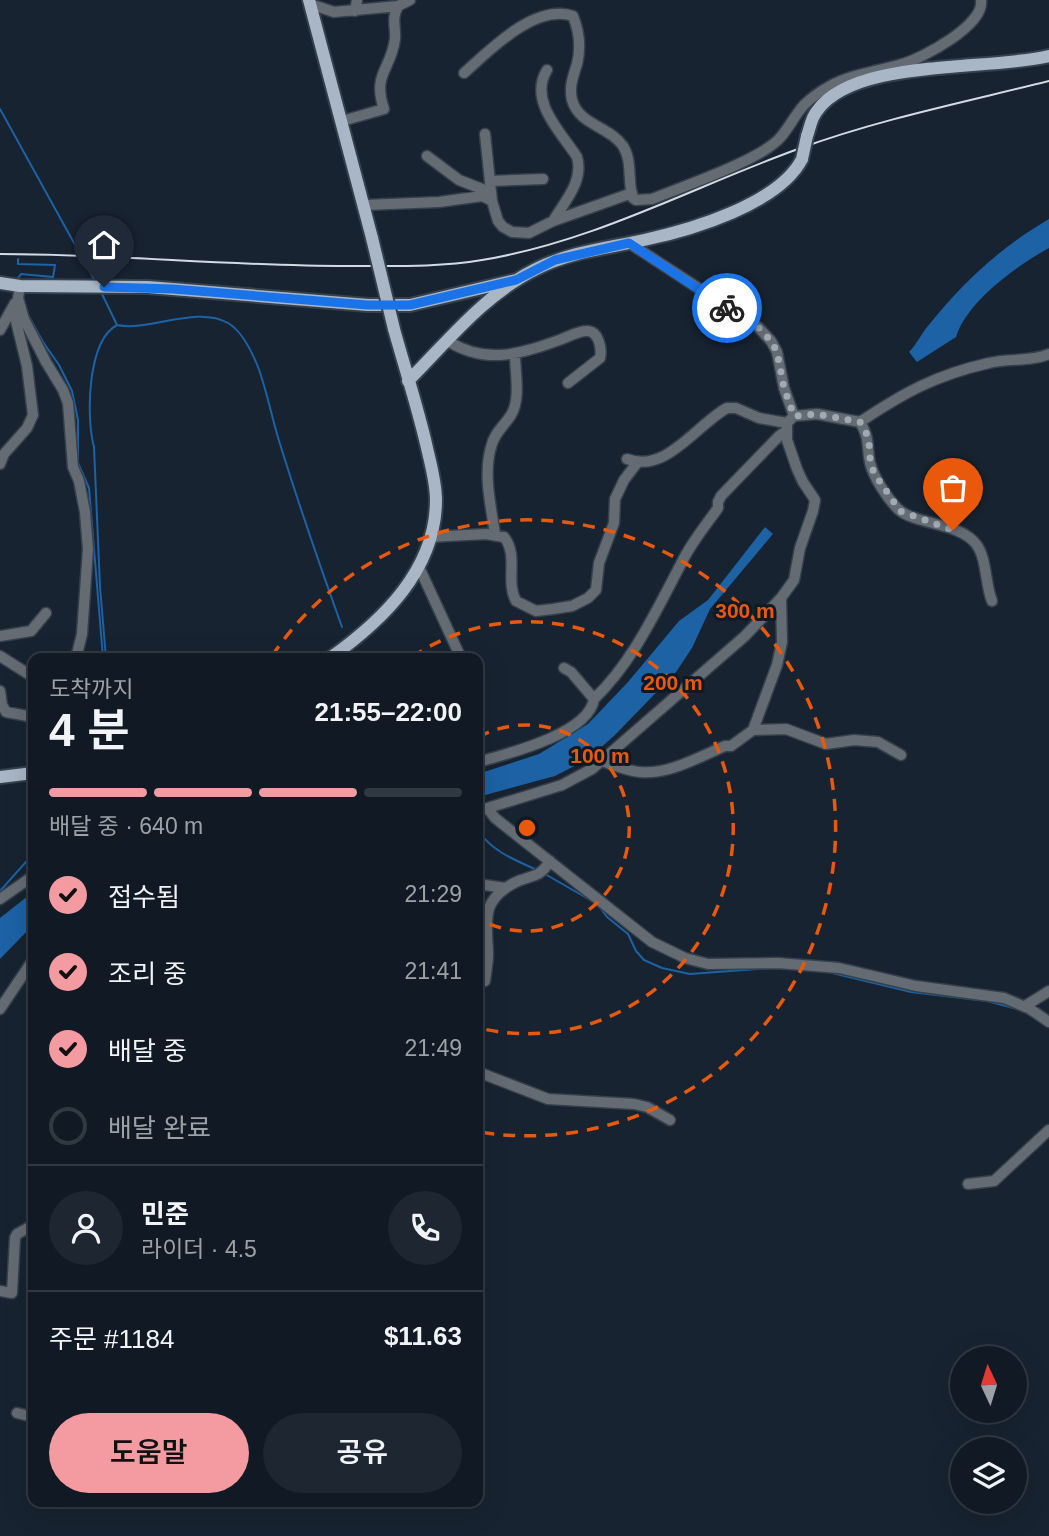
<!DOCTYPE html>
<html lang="ko">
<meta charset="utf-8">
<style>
body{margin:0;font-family:Helvetica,"Noto Sans KR",sans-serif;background:#1e2731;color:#f1f3f6;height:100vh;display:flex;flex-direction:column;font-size:26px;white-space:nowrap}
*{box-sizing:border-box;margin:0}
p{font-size:23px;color:#9ca1a6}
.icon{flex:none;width:38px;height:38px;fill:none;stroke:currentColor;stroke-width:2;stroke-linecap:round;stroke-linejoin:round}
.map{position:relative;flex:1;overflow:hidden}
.sheet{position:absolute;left:28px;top:653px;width:455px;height:854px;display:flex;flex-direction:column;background:#111a24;border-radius:14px;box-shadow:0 7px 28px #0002,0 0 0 2px #303841}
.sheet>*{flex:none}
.needle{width:46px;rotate:356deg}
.buttons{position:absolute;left:950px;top:1346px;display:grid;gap:14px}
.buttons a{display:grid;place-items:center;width:77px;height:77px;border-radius:50%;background:#111a24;box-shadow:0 7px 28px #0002,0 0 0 2px #303841;font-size:35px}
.pin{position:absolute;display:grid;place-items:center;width:60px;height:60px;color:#fff;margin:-72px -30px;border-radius:50% 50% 50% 0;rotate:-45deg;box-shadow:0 0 7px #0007}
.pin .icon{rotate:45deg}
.courier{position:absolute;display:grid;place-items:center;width:70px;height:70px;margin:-35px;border:5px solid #1a73e8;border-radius:50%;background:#fff;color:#222;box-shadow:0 2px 9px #0007}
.overview em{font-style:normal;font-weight:600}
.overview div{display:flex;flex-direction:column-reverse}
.overview{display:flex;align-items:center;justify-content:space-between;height:119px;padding:0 21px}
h1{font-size:46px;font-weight:600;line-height:52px}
.bar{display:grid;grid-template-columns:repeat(4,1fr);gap:10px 7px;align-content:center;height:84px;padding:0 21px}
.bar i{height:9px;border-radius:5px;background:#303841}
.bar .selected{background:#f49aa1}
.bar p{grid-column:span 4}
.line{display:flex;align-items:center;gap:18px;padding:0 21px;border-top:2px solid #303841}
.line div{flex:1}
.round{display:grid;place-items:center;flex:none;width:74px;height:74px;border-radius:37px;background:#1e2731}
ol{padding:0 21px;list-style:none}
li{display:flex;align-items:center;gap:21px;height:77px}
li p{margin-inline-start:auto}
li .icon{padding:7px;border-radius:50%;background:#f49aa1;color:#111;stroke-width:4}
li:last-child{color:#9ca1a6}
li i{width:38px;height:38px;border:4px solid #303841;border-radius:50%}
.action{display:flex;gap:14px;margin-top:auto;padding:14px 21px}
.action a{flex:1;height:80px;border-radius:42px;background:#f49aa1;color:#111;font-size:28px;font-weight:600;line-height:80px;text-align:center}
.action a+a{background:#1e2731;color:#f1f3f6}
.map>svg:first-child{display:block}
.water{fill:#1c62a5}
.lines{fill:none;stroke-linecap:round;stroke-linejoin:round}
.stream{stroke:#1c62a5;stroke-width:2}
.minor-casing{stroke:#34404c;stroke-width:13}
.major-casing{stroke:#34404c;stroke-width:16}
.minor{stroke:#656b73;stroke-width:10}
.major{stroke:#a9b6c5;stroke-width:12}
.rail{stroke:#d2dbe4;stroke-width:2}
.major-bridge-casing{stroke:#34404c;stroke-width:16;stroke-linecap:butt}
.major-bridge{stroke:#a9b6c5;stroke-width:12}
.done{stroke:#a0aab4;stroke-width:7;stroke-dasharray:0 12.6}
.route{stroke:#1a73e8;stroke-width:9}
.ring{fill:none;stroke:#e8590c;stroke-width:3.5;stroke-dasharray:12 9}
.centre{fill:#e8590c;stroke:#0e1926;stroke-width:3.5}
.ring-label{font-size:21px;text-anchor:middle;font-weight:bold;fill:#e8590c;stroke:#0e1926;stroke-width:6;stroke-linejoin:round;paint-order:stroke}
</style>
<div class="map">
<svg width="1049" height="1536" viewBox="0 0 1049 1536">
<rect width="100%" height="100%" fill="#172330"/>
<!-- water -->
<path class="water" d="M1049,219V248C1018,265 967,301 956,337L917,362L909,352C917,344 921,334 928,326C963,282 1001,247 1049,219Z
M765,527L773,534L710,609L692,648L676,672L615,735L588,759L555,776L478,797V774L539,754L588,724L628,682L679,621L708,600Z
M33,892V925L0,959V918Z"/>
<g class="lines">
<!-- stream -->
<path class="stream" d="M0,109L95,281
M18,278L21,274L53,277L55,265L18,264V259
M101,292L117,325C87,341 86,418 94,447L100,587L106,658
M27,313L43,342L59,365L72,391L78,420V463L89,488L103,658
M117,325C149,332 196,305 228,323C242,331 252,352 258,367C267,391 272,419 280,444C299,505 320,566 342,627
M478,830C491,851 515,860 537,870
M545,874L592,901
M0,891L33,854
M599,906L607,917L628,934L636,951L644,960L662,968L690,974L771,968L798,969
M824,971L911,992L987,1001L1021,1010"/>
<defs>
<path id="minor" d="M310,4L334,12L398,6
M355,11L357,0
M547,70C528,101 561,132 577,157C584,181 565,201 553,221
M464,73C490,50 535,3 573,16C579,31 581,48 577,64C573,77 569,86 572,100C579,125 609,126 623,146C633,162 627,181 633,198L636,200L652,199C684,186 755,162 778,140C788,130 794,116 804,105C811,98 821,91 830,86C852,74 878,71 902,64C923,58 985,25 981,0
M342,121L384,109C372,74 391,70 395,39C396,25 391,20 398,6L410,0
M485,134L492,201
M427,156L459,180L482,189V196
M490,181L543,179
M365,205L439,202L482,196L492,201L498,221L503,227L512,232L529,233L553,221L632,193
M629,243L758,327L771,341L777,352L784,388L794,416
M20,286L18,298L24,319L46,362L63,390L68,403L73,467L79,481L85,512L88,549L82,634L76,658
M0,330L15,303
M448,341C487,366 523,353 562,339C570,336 580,330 588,331C599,332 602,349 600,358L568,383
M860,422C905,392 936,375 989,363C1009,358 1030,362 1049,354
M627,459C666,474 696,425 727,408H736L759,418L787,423
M0,464L4,454L27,428L33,415L27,366L16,321L17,302
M495,534C491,506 483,475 491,447C494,433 504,426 511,415C521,399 515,372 515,355
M430,537L486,534L504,537C519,555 505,581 516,601L536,611L553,609L572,606L588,598L596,590L599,563L614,523L615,499L624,480L637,463
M419,567L461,658
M0,636L31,631L46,613
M0,656L33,677
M0,691L2,705L6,712L33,717
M594,699C633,662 657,609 682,562C691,543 706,525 718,508V502L721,496L779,436L786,431
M753,730L777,665L782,642L781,598
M602,761C614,765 627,771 640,772C668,775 699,757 725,746H731L753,730L786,729L826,744L854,740L878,742L901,755
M478,762C507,754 589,734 594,699L571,672L564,668
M488,809L495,818L652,942L685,958L708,964L778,963L839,968L916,986L1004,998L1030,1009L1049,1022
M478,811L562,785L592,769L745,636L781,598L794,580L800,548L813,511L815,500L803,482L797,469L787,440V423L794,416L817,414L860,422C871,441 866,445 870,463C874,478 887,498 898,509C915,525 959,522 976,544C987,558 985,584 992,601
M478,884L505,888
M0,899L33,876
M485,981C486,972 488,963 488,954C487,921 480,901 514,883C531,874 538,880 550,861
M1025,1006L1049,991
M0,1009L33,960
M478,1072L548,1099L634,1104L647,1107L670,1120
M968,1184L994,1181L1049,1130
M0,1291L12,1293L15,1238L17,1234L33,1225
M17,1413L33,1417"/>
<path id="major" d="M309,0L372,238
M807,136C810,128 811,118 817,111C854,58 989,71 1049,56
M0,283L20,286L148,287L368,305H410L516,280
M408,381C447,342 485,294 536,269C569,252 608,248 644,240C691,230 779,204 802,159
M330,658C382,621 436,570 436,500C436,483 431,465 427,448C418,408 405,369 394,329
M0,777L33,773"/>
</defs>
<!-- minor casing -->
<use href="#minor" class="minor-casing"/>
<!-- major casing -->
<use href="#major" class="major-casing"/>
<!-- minor -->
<use href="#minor" class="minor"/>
<!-- major -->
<use href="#major" class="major"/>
<!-- rail -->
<path class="rail" d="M0,254C119,254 238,267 357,266C399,266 440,267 482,260C593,242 693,187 798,149C880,119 965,102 1049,81"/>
<defs>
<path id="major-bridge" d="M802,159L807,136
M372,238L394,329"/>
</defs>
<!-- major-bridge casing -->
<use href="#major-bridge" class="major-bridge-casing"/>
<!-- major-bridge -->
<use href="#major-bridge" class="major-bridge"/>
</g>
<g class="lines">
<!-- done -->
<path class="done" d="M727,308L758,327L771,341L777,352L784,388L794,416L817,414L860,422L866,432L870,449V461L874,473L900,511L953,530"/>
<!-- route -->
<path class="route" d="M104,287L173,289L368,305H410L516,280L555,260L629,243L727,308"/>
</g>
<!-- distance rings -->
<g class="ring">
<path d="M478 737A103 103 0 1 1 478 919"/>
<path d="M412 657A206 206 0 1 1 479 1028"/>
<path d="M272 656A308 308 0 1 1 479 1132"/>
</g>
<circle cx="527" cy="828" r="10" class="centre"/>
<g class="ring-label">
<text x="745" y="618">300 m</text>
<text x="673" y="690">200 m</text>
<text x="600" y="763">100 m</text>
</g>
</svg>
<div class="buttons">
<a><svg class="needle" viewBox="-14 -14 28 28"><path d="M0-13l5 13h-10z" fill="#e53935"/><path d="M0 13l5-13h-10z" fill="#9ca1a6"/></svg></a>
<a><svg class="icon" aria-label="layers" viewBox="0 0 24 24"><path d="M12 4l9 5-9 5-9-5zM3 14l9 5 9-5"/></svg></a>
</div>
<div class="pin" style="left:953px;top:530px;background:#ea580c"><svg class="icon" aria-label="bag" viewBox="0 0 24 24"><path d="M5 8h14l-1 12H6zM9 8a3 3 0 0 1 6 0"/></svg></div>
<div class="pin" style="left:104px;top:287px;background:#1f2937"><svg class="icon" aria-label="home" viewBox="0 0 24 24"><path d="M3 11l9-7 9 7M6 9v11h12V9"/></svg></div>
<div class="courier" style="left:727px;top:308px"><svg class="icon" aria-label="bike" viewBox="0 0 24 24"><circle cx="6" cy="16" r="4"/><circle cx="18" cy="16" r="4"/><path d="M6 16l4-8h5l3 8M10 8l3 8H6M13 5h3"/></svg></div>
<section class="sheet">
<div class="overview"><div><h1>4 분</h1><p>도착까지</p></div><em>21:55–22:00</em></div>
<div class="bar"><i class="selected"></i><i class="selected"></i><i class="selected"></i><i></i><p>배달 중 · 640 m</p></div>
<ol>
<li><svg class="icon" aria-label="check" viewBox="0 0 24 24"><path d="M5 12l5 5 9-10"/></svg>접수됨<p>21:29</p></li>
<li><svg class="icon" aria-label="check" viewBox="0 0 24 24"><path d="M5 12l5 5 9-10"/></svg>조리 중<p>21:41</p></li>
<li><svg class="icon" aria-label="check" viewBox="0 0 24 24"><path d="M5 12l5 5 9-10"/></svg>배달 중<p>21:49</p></li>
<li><i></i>배달 완료</li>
</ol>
<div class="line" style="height:126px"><a class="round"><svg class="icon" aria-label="person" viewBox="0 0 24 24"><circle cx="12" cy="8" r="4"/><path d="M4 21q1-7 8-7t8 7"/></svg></a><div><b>민준</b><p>라이더 · 4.5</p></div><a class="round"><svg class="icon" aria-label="phone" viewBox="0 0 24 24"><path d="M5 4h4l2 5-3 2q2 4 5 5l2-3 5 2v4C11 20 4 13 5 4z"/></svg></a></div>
<div class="line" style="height:91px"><div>주문 #1184</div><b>$11.63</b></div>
<div class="action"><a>도움말</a><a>공유</a></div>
</section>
</div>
